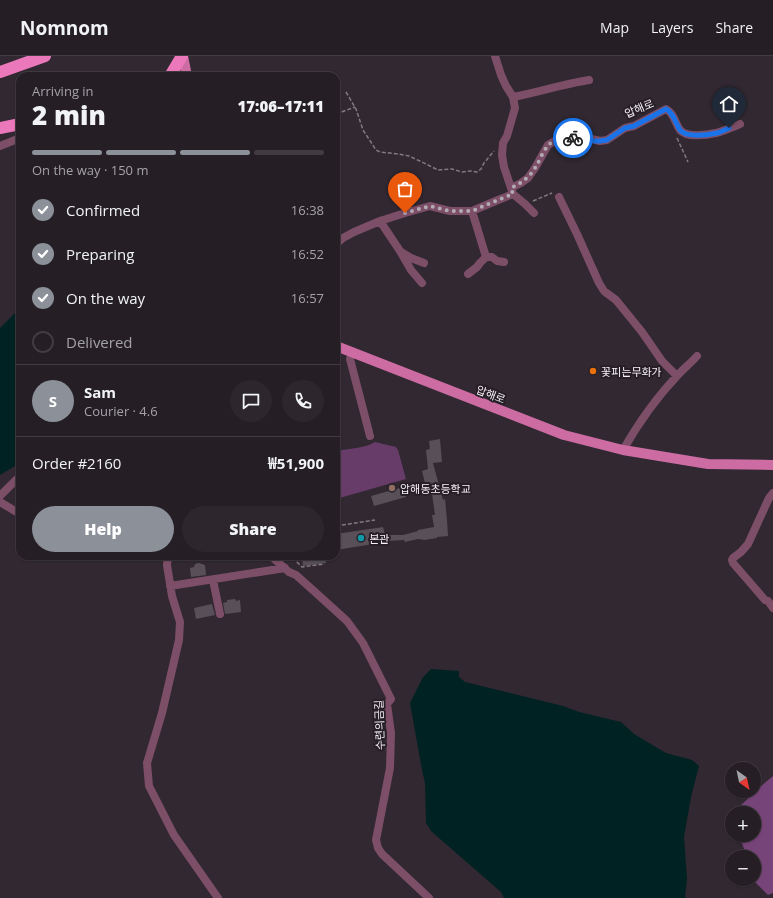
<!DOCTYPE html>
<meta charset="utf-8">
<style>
body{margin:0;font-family:"Open Sans","Noto Sans KR",sans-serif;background:#2d272d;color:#f1f3f6;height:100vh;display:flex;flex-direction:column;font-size:15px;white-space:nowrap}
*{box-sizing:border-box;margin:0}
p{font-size:13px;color:#a3a2a7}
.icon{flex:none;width:22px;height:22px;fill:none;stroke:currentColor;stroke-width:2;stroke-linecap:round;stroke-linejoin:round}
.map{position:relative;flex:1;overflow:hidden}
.drawer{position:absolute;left:16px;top:16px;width:324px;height:488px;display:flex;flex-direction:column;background:#251e25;border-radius:12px;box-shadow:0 1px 3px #0004,0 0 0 1px #423c42}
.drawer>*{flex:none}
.needle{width:26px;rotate:147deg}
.buttons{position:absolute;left:725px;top:706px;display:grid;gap:8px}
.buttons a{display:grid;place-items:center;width:36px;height:36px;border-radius:50%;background:#251e25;box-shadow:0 1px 3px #0004,0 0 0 1px #423c42;font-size:20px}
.pin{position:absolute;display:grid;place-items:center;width:34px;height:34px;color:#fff;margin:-41px -17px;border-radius:50% 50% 50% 0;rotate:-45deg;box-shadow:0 0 4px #0007}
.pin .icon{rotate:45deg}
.courier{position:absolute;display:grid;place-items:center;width:40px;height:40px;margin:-20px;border:3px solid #1a73e8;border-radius:50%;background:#fff;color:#222;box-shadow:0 1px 5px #0007}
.summary em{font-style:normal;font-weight:800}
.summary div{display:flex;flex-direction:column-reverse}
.summary{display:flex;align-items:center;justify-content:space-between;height:68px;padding:0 16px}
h1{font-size:26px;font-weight:800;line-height:30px}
.bar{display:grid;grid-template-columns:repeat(4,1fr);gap:6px 4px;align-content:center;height:48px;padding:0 16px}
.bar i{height:5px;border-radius:3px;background:#423c42}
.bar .on{background:#8c9099}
.bar p{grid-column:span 4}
.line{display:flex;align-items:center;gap:10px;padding:0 16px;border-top:1px solid #423c42}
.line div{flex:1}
.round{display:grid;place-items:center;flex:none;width:42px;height:42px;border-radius:21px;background:#2d272d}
ol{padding:0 16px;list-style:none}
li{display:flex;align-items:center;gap:12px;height:44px}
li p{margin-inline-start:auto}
li .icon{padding:4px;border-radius:50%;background:#8c9099;color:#fff;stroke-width:4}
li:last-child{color:#a3a2a7}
li i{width:22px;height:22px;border:2px solid #423c42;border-radius:50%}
.action{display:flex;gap:8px;margin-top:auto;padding:8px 16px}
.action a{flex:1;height:46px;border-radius:24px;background:#8c9099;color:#fff;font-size:16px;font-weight:800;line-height:46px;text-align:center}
.action a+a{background:#2d272d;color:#f1f3f6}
header{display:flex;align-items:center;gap:24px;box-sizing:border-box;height:56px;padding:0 20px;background:#251e25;border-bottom:1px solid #423c42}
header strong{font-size:19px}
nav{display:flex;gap:22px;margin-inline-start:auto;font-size:14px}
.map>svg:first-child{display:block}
.green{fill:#673c68}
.forest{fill:#764478}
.water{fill:#002223}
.building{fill:#584f58}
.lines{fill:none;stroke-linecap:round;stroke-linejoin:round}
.path{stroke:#817a81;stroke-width:1.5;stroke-dasharray:4 2;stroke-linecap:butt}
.minor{stroke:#7d4e67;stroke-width:8}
.major{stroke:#cc6ca2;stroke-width:10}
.highway{stroke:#eb78ba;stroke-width:12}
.done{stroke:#b2abb2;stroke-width:4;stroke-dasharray:0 7.2}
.route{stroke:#1a73e8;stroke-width:5}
.food-dot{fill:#e8710a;stroke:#271f27;stroke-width:1.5}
.education-dot{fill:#8d6e63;stroke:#271f27;stroke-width:1.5}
.culture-dot{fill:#0f9aa8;stroke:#271f27;stroke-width:1.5}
.labels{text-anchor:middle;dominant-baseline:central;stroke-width:4;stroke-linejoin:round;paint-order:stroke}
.street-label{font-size:11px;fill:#f8f2f8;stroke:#271f27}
.poi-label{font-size:11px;fill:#f8f2f8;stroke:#271f27;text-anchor:start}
</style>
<header>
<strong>Nomnom</strong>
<nav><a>Map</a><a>Layers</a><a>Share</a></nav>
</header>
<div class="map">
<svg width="773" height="842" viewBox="0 0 773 842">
<rect width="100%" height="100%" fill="#312831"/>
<!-- green -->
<path class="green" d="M375,386L396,391L398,394L406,423L336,443V395C347,393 366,392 375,386Z"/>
<!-- forest -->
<path class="forest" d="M773,720V837L768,839L752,823H754V801H747L739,779H754V757H736V754L760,731Z"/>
<!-- water -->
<path class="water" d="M17,255H20V407L0,419V272Z
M431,613L459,615V621L465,626L563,650L579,656L621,666L634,678L666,697L692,704L699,710L691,741L684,781L687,823L685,842H504L501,836L431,775L426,767L425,727L422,714L410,647L423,621Z"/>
<!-- building -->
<path class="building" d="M440,383L442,406L433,407L443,444L445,443L447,464L448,480L437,481V482L425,484L418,483L405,486L404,484L386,485V486L336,494V478L383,471L385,479H403L418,475V474L434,471L432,459H435L432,438L428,439L422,415L428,413L426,394L430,393V394L429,385Z
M403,431L406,441L374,450L371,440Z
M321,500H325L326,507L303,510L302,503Z
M199,507L205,509L206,519L191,521L190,512L194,511L195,508Z
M235,543L236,545L240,544L241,556L225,558L223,547L227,546V544Z
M212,548L215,559L196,563L194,552Z"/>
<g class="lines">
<!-- path -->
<path class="path" d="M346,36L356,53L363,74L376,94L380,96L398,98L409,100L422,106L438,114L452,113L462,116L471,115L477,116L481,113L484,107L494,95
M336,58L355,51
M677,82L688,106
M533,145L552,137
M336,470L375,464
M295,500L297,506L302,511L324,508"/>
<!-- minor -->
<path class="minor" d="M495,0L501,19L506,30L513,41L515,52L507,80L503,87L502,99L504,111L513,138L525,148L534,157
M513,41C539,36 563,28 589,24
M0,90L20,82
M511,132L521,127L528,122L535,112L548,89L553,86L557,84L574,82L583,81L600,85L607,84L625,72L634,70L666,53C674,57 675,67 680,74C686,82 708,79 716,77C724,75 733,71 740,68
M559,141L577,178L599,227L604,235L616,244L642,276L662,305L677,320
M380,165L400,195L411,214L422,227
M336,188L343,182L354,176L380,165L405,157L430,150L450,155H472L498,144L513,138
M401,196L411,202L424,207
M486,201H492L497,205L504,206
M468,218L477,211L480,207L486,201L472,155
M352,297L350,303L370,380
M623,394C638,368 656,342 677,320C683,313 691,307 697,300
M773,437L769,442L748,488L741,496L733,502L732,504L733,507L765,544L768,545L773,552
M0,440L20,420
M0,446L20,458
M168,500L167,509L172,540L180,566L179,584L162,657L147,707L149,730L174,779L218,842
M271,500L289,516L296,519L315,536L347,565L363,587L391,643L387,648L391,677L390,712L376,784L378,792L382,798L429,842
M213,524L220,558
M170,530L285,512"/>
<!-- major -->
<path class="major" d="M183,0L187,20
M336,290L564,379L623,394L708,408L773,409"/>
<!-- highway -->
<path class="highway" d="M0,16L45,0
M170,20L182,0
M0,72L20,68"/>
</g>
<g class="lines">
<!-- done -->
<path class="done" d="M405,157L430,150L450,155H472L498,144L513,138L511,132C521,127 529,122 535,112C541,103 544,90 554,85C560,83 567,83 573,82"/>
<!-- route -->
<path class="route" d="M573,82L583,81L594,85H600L607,84L625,72L634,70L666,53C674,57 675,67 680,74C686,82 708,79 717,77C721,76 725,74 729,72"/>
</g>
<!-- markers -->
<circle class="food-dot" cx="593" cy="315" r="4"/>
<circle class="education-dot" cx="392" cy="432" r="4"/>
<circle class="culture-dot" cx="361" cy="482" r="4"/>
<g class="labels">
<!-- street labels -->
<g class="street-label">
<text transform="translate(639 52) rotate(-23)">압해로</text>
<text transform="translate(491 338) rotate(21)">압해로</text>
<text transform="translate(379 669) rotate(-92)">수련의금길</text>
</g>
<!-- poi labels -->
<g class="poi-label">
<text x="601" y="315">꽃피는무화가</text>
<text x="400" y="432">압해동초등학교</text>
<text x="369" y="482">본관</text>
</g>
</g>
</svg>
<div class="buttons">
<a><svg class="needle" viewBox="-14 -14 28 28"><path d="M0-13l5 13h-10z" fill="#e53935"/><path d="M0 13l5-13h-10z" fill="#a3a2a7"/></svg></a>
<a>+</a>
<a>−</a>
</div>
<div class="pin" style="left:405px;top:157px;background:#ea580c"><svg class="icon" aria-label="bag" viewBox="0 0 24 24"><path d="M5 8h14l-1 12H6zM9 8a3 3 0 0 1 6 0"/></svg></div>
<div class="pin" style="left:729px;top:72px;background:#1f2937"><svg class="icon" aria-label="home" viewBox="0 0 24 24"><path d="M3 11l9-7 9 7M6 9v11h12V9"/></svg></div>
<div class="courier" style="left:573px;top:82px"><svg class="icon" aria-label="bike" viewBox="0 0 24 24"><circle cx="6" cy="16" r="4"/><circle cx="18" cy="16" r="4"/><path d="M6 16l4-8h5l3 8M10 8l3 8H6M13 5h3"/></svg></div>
<section class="drawer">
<div class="summary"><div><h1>2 min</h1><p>Arriving in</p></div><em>17:06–17:11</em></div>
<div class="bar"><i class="on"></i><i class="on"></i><i class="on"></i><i></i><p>On the way · 150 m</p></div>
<ol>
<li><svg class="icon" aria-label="check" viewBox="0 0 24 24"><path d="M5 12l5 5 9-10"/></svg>Confirmed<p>16:38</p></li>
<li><svg class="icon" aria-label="check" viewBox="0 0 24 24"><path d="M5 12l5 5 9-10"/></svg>Preparing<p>16:52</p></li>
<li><svg class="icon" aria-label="check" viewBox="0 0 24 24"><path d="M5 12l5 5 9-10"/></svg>On the way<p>16:57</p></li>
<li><i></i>Delivered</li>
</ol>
<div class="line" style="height:72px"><b class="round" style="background:#8c9099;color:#fff">S</b><div><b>Sam</b><p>Courier · 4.6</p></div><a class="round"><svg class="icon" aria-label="chat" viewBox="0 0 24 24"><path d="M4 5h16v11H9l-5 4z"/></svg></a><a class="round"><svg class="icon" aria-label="phone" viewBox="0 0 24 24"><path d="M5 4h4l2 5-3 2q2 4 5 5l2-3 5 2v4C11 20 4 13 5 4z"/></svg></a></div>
<div class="line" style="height:52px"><div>Order #2160</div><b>₩51,900</b></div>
<div class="action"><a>Help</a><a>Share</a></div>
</section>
</div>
